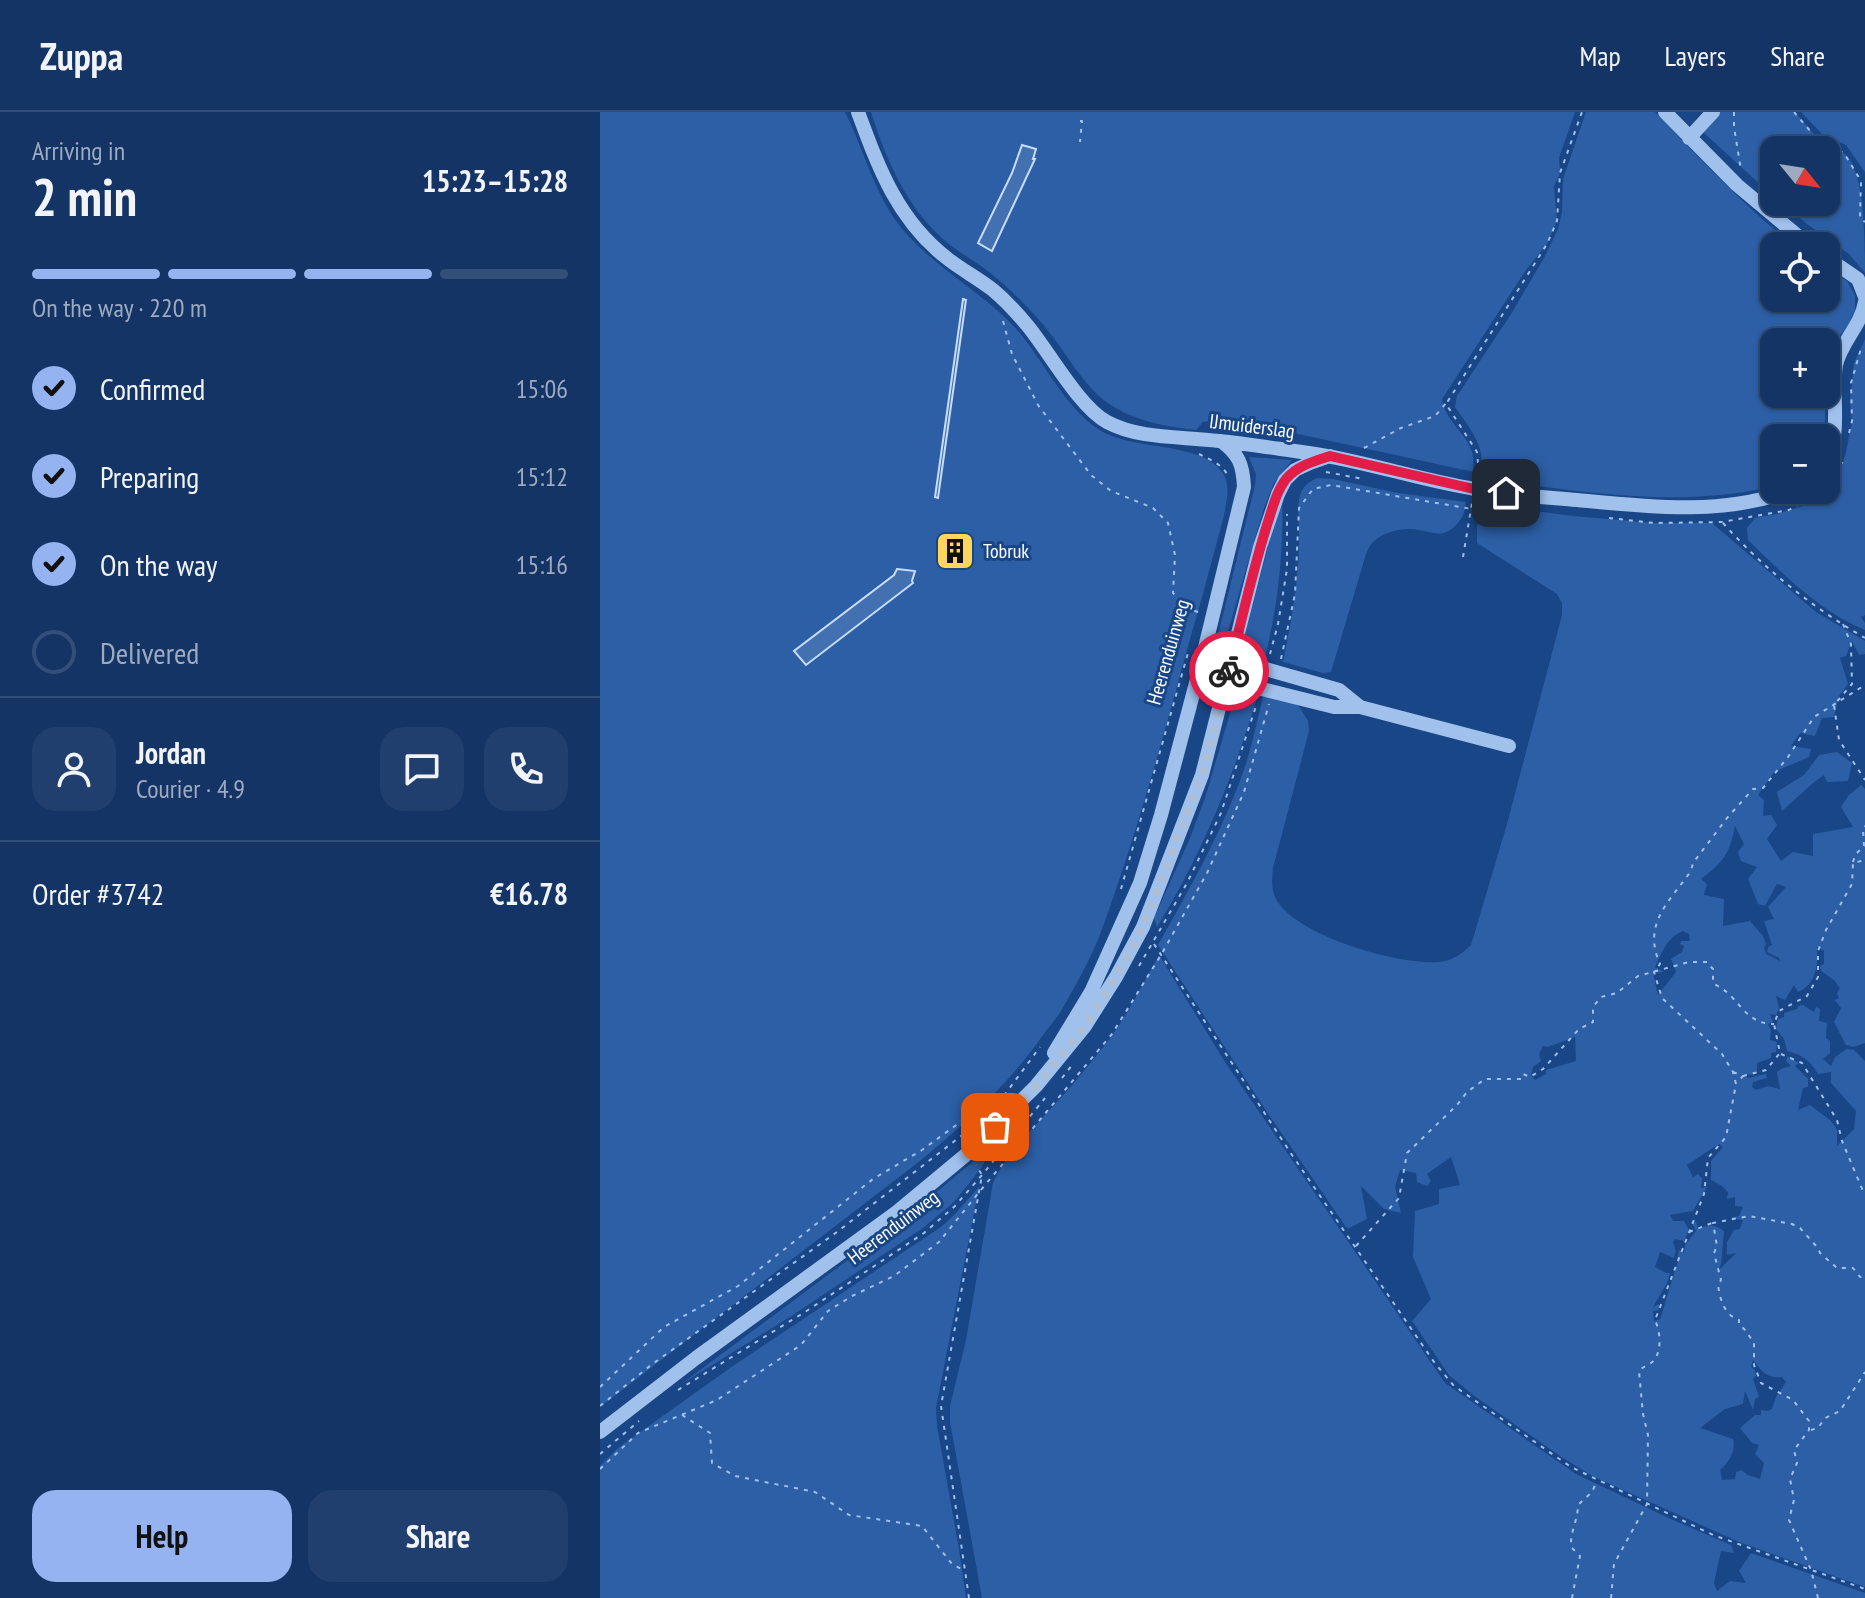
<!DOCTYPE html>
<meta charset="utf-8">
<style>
body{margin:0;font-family:"PT Sans Narrow",sans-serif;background:#203f6e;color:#f1f3f6;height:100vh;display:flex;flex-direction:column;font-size:30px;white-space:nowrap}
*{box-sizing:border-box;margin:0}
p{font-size:26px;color:#9daabf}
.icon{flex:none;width:44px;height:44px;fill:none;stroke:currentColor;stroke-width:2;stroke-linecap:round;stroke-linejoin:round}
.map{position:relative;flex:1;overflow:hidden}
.details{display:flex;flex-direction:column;background:#133465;width:600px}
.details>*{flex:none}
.needle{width:52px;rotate:120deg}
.tools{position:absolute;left:1160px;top:24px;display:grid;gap:16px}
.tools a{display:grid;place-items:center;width:80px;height:80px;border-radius:16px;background:#133465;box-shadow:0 2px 6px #0004,0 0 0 2px #324f79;font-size:40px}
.pin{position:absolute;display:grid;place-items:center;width:68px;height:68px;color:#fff;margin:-34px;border-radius:16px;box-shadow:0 4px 12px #0006}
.courier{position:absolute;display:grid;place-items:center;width:80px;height:80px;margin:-40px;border:6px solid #e11d48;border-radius:50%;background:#fff;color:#222;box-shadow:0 2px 10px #0007}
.overview em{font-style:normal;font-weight:700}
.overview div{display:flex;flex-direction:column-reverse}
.overview{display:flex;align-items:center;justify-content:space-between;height:136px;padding:0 32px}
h1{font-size:52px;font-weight:700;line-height:60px}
.bar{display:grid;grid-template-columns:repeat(4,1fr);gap:12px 8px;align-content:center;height:96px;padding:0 32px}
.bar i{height:10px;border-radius:6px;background:#324f79}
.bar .on{background:#95b2f1}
.bar p{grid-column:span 4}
.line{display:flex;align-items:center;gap:20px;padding:0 32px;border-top:2px solid #324f79}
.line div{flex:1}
.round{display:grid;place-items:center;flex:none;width:84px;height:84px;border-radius:24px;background:#203f6e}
ol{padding:0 32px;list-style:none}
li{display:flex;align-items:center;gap:24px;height:88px}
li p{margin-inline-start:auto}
li .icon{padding:8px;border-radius:50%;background:#95b2f1;color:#111;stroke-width:4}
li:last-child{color:#9daabf}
li i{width:44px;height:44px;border:4px solid #324f79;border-radius:50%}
.button{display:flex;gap:16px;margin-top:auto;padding:16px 32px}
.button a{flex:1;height:92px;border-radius:24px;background:#95b2f1;color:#111;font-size:32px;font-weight:700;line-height:92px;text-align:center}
.button a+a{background:#203f6e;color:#f1f3f6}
header{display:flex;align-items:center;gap:48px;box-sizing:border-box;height:112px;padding:0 40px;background:#133465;border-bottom:2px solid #324f79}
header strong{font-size:38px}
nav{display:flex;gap:44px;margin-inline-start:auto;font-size:28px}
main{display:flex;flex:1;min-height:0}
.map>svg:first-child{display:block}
.green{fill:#2c5fa6;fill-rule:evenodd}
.building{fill:#4270b1;stroke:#c6dcf9;stroke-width:2}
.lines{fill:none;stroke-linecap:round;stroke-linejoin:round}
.path{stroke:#a1c1ed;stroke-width:2;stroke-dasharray:4 6;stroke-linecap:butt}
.minor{stroke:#a1c1ed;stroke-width:14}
.done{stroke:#aebed5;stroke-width:8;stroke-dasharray:0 14.4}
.route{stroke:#e11d48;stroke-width:10}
.labels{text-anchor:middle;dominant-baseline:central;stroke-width:6;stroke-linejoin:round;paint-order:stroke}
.street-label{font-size:20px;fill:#fff;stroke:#194687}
.poi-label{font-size:20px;fill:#fff;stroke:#194687;text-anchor:start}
</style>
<header>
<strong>Zuppa</strong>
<nav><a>Map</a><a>Layers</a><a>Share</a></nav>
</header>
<main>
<section class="details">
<div class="overview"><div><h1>2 min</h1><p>Arriving in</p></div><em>15:23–15:28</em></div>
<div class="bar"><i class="on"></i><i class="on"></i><i class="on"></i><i></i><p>On the way · 220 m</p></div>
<ol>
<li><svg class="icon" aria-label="check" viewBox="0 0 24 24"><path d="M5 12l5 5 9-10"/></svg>Confirmed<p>15:06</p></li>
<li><svg class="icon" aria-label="check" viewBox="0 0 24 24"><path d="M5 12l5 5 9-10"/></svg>Preparing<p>15:12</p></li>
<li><svg class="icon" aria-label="check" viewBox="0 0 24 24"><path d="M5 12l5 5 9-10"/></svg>On the way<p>15:16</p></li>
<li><i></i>Delivered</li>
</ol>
<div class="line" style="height:144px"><a class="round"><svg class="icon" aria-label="person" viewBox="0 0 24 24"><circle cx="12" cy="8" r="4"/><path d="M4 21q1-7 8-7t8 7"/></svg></a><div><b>Jordan</b><p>Courier · 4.9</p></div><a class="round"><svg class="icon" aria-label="chat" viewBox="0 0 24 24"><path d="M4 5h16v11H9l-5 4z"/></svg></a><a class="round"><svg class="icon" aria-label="phone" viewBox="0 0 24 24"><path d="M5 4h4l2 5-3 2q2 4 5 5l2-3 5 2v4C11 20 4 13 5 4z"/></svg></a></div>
<div class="line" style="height:104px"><div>Order #3742</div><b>€16.78</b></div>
<div class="button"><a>Help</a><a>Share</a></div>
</section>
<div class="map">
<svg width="1265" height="1486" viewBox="0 0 1265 1486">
<rect width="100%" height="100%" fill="#194687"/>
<!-- green -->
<path class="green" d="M0,0H245C265,39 274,84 304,119C337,158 385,181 419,220C445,251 464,294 498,317C532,340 599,328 622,360C629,370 628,381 626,392C624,407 619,422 615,437C607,467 599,497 590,527C563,626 536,724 501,820C492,844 478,869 465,892C460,902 453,910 446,919C410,971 365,1012 316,1052L0,1295Z
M271,0H975L959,46L960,61L954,75L957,109L947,132L926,158L842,287C844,307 866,321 872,340C874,346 873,354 874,360L698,322L618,308L603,310L596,318C568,315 539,310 514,295C481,275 465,236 439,208C422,189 402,169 381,154C368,145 354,137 342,126C306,94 285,45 271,0Z
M986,0H1055C1100,46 1144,95 1195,134H1174V186H1226V155L1247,169L1255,183V198L1248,214L1237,227L1230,243L1226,259V230H1174V282H1226L1224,326H1174V374C1078,397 979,380 882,366C885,333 873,321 855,295L857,284L911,202L944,146L958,117L962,100L963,67Z
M1118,0H1194C1202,7 1208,16 1215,23C1225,31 1238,35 1247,44C1265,64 1265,132 1265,161L1249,142L1207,112L1181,90H1226V38H1174V85L1104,21L1106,13Z
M1201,0H1265V60L1246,33L1222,22Z
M1265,227V503L1261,505L1265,511V518C1219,499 1183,462 1148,428L1147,416L1155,406L1176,402L1206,393L1223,378H1226V376L1239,362L1246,341L1252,309L1250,290L1254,251Z
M649,345L692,348L674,371L664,396L624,533L622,536L615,535L655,373L656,363Z
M717,366L733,367L798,381L866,390C865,400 863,406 856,413C840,430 827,416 808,417C797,417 780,422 772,431C769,434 768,438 766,442L731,560L723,561L683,550C691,512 698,472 699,433C700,417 696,398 700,383C703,374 709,370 717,366Z
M682,384C684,439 678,495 664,549L640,542L677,400Z
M883,392L973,404L1054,411H1112L1216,500L1265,529V542L1259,543L1252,529L1246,544L1240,546L1248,572L1239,584L1234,605L1222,606L1215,624L1200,621L1191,634L1211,637L1209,645L1174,660L1158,683L1164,688L1163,704L1171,703L1177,713L1167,727L1181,749L1193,740L1213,744V722L1253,715L1241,695L1249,683L1261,673L1265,677V931L1253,935L1246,933L1234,910L1241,896L1235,888L1239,886L1237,881L1240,876L1234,868L1221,859L1220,854L1224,852V839L1217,835C1218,853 1217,872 1198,880L1194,873L1185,888L1176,884L1179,896L1176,903L1170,902L1173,910L1168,912L1171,918L1170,928L1177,930L1176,940L1171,941V946L1157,951V959L1151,963L1141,962L1148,966L1166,962L1167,966L1153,970L1152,975L1156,978L1168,974L1180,977L1177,960L1183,956L1191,954L1186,949L1188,944L1199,951L1195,954L1208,967V975L1203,976L1198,998L1210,993L1230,1008L1237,1017V1034L1254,1017L1256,999L1231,971V960L1218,962C1210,948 1202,943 1187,939L1184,927L1176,917L1178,907L1184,905V901L1197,897L1198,894L1203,893L1214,900L1216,895L1220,897L1219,909L1227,911L1226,926L1230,929V941L1223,947L1231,954L1235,945L1247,937L1254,938L1265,949V1475L1139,1430L992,1364L960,1344L873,1283L849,1263L812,1209L831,1187L813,1145L815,1099L839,1092V1077L860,1073L851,1045L827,1062L831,1069L827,1074L817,1070L816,1061L800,1058L795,1075L801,1101L784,1097L761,1074L767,1107L749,1116L746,1115L667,1000L558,833C586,783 615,732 636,679C649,648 656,615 663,584L696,590L708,609L709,619L673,756C672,766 671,778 676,787C696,824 798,853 839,850C852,849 862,842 871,833L907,712L962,503V491L957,482L877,431V415ZM1135,714L1144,732L1138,740L1141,749L1157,755L1148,767L1158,792L1165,794L1177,772L1186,775L1168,795L1174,807L1164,809L1172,833L1168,835L1167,840L1179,846L1180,849L1166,842L1164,836L1166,832L1163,824L1150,809L1123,814L1124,787L1104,783L1107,772L1101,767C1124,749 1129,743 1135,714ZM1083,819L1089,822L1090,829H1081L1080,832L1084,834L1082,840L1071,847L1076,860L1058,883L1053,861L1064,860L1055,855C1062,841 1067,825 1083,819ZM975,925L976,949L946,958V962L935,968L931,963L933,955L941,949L939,942L943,934L948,935ZM1119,1032L1123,1035L1111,1049V1068L1122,1074L1128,1080L1127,1087L1135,1085V1094L1143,1095L1139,1104L1130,1106L1143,1108L1140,1117L1134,1118L1127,1130V1143L1136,1141L1118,1159L1121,1152L1124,1119C1114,1112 1109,1113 1098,1117L1096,1110L1092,1111L1096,1119L1085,1133L1084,1141L1079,1138L1077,1147L1078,1149L1060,1207L1054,1209L1053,1199L1059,1198V1192L1053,1195L1067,1171L1070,1161H1066L1055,1155L1060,1140L1074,1146L1076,1139L1073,1130L1075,1127L1084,1129L1089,1118L1084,1109H1073L1070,1103L1093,1099L1107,1075L1101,1076L1102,1066L1098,1062L1093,1065L1087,1053ZM1153,1248C1161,1259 1167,1267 1182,1265L1186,1270L1176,1285L1172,1297L1167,1299L1161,1298V1303H1155L1140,1316L1152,1331L1159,1333L1155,1342L1164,1351L1160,1367L1148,1363L1141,1358L1136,1360L1135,1367L1122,1368L1120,1358C1129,1350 1136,1340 1133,1327L1100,1316L1125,1297L1143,1292L1145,1279L1153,1298L1155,1287L1159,1285L1153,1267L1156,1264L1155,1258L1151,1255Z
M636,581L657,586C632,668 602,742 557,815L554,806L590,726L605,686Z
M1237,640L1252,651L1248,669L1227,670L1224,663L1213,671L1182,699L1177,680L1204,663L1219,643Z
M559,843L625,950L845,1271L976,1362L1073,1408L1131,1433L1134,1441L1121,1439L1114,1471L1117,1479L1130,1469L1146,1471L1139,1459L1151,1441L1265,1481V1486H382L350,1310V1294L366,1228L393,1071C408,1038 433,1017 457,990C473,973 487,955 501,938C524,910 541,875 559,843Z
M393,1033L382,1055L354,1090L323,1116L193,1203L80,1273L315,1098Z
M379,1075L336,1296L337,1314L359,1437L366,1486H0V1354L18,1336L130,1256L341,1115L353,1104Z"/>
<!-- building -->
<path class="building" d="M422,33L436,37L433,47H435L392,139L378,131L412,61Z
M363,187L366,188L338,386L335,385Z
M297,457L315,459L312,469L313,471L206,553L194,539L294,463Z"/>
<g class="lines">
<!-- path -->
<path class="path" d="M1134,0V15L1141,58
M1194,0L1217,27L1244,41L1261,69L1260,106L1265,110
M480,9H482L480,30
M403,209L412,242L438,293L491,363L511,379L553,396L568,411L575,443L573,481L592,498L598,500
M1249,321L1252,309L1251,271L1262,233
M764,336L801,316L835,304L847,290
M599,342C611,348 622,352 628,364
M726,360L763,367
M879,361L877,340L848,295V289L947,132L957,109L960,61L982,0
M1226,376L1239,362L1242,350
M1009,406L1054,411L1122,410L1189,398L1223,378
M1123,411C1163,456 1213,496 1265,526
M863,445L872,391
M1243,512L1251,532L1252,572L1234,593L1239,628L1265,668
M670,542L678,512L687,457V402
M681,547L695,482L699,396L713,377L731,373L872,397L895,395
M1253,750L1255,743L1264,734L1263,716L1265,714
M521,777L588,541
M554,832L692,1043L834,1250L854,1274L971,1355L1113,1423L1265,1477
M539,854L587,771L621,701L657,591
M1181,942L1202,951L1237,1008L1242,1029L1263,1079L1265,1080
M1133,960L1143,964L1137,971
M1143,964L1166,958L1180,941L1174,912L1179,899L1207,884L1218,865V839L1226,818L1252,772L1253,751L1265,748
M462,966L473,952
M1089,1120L1112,1111
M756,1134L799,1086L807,1041L857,993L867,980L885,967H921L923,962L930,965L943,957L979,917L993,910V895L1001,885L1017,881L1038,864L1089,850H1107L1113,857V871C1119,875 1125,878 1130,883C1144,898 1152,912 1174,912
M0,1275L64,1215L138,1174L273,1067L322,1038L381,995L399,986
M78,1278L205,1200L324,1121L355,1094L382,1063L445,986
M0,1294L51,1253L237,1120L374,1014L403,985L440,935
M82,1303L110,1321L112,1351L135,1364L215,1380L249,1403L322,1414L352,1452L365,1459
M1211,1318L1218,1316L1225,1306L1240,1299L1265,1260
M0,1342L39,1309
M0,1357L38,1321L117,1288L201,1233L228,1199L252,1184L294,1164L339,1130L380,1079L512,922L561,843L607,761L644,680L669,592
M369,1486L341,1294L382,1063L376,1053
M972,1486L980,1444L971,1435C970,1419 978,1409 978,1393L992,1380L997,1369
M1011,1486L1014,1452L1047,1392L1048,1323L1043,1302L1039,1259C1043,1254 1051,1253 1055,1247C1062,1236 1060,1219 1055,1208L1104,1082L1108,1046L1126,1025L1136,972L1133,960L1122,942L1062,886L1054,860L1060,852C1042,812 1069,790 1091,759L1093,751L1127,706L1153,677L1163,676L1188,645L1214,605L1265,573
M1218,1486L1211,1458L1189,1408L1194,1388L1190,1367L1197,1351L1194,1338L1209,1318V1309L1193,1288L1161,1271L1154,1253V1230C1148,1224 1148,1219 1139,1213V1208C1124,1203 1120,1187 1118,1173L1121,1168L1114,1141L1117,1134L1113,1111L1149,1104L1192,1112L1200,1116L1218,1136L1220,1141L1237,1156H1253L1260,1165L1265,1164"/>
<!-- minor -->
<path class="minor" d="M258,0C279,57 298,109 348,147C362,158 379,167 393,178C405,188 417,201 427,213C448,238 479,295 507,310C541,328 582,324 619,329C649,332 679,337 709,341C765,349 819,368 875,377C908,383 943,385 977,388C1049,395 1123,404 1192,378
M1065,0L1137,73L1210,134
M1089,26L1113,0
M1226,145L1258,167L1265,185
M1226,348C1242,323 1231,282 1236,253C1241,230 1261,214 1265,190
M601,552L626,568L734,595H760L909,634
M601,552L631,547L739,578L760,595
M454,941L491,880L540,771L561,703L601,552L644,375C643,353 639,342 621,329
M0,1320L96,1246L297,1100L368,1041L436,974L485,914L516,865L543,815L602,663L660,435L678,382L685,368L695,358L710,351L730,344"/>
</g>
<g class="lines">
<!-- done -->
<path class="done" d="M395,1015L436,974L485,914L516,865L543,815L602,663L629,559"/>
<!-- route -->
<path class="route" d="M629,559C641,510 652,461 667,413C672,398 676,380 686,367C697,354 714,349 730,344L874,377L906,381"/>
</g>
<!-- icons -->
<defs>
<symbol id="building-square" viewBox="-11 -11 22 22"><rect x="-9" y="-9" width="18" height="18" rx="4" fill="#ffd55c" stroke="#194687"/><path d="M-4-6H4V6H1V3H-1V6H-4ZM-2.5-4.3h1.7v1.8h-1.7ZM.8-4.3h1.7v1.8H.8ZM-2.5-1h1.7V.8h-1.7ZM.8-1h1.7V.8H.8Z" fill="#111"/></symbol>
</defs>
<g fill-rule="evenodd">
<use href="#building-square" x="333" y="417" width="44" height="44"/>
</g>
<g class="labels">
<!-- street labels -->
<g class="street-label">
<text transform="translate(652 314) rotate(7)">IJmuiderslag</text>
<text transform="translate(568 540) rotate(-74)">Heerenduinweg</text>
<text transform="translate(293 1115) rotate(-37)">Heerenduinweg</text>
</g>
<!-- poi labels -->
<g class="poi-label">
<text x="383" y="439">Tobruk</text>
</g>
</g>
</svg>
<div class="tools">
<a><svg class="needle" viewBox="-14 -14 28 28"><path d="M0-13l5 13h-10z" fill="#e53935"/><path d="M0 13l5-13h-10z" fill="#9daabf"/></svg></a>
<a><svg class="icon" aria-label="locate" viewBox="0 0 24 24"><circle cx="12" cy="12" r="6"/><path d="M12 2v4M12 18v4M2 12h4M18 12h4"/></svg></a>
<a>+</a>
<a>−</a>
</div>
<div class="pin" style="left:395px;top:1015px;background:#ea580c"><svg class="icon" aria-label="bag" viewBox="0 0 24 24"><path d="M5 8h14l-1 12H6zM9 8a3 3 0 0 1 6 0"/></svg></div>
<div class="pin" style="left:906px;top:381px;background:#1f2937"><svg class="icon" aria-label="home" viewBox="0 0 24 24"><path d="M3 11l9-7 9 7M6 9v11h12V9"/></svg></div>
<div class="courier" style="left:629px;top:559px"><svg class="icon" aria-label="bike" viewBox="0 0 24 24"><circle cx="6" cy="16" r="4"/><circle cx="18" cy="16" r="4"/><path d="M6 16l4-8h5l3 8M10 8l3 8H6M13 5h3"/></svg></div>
</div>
</main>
